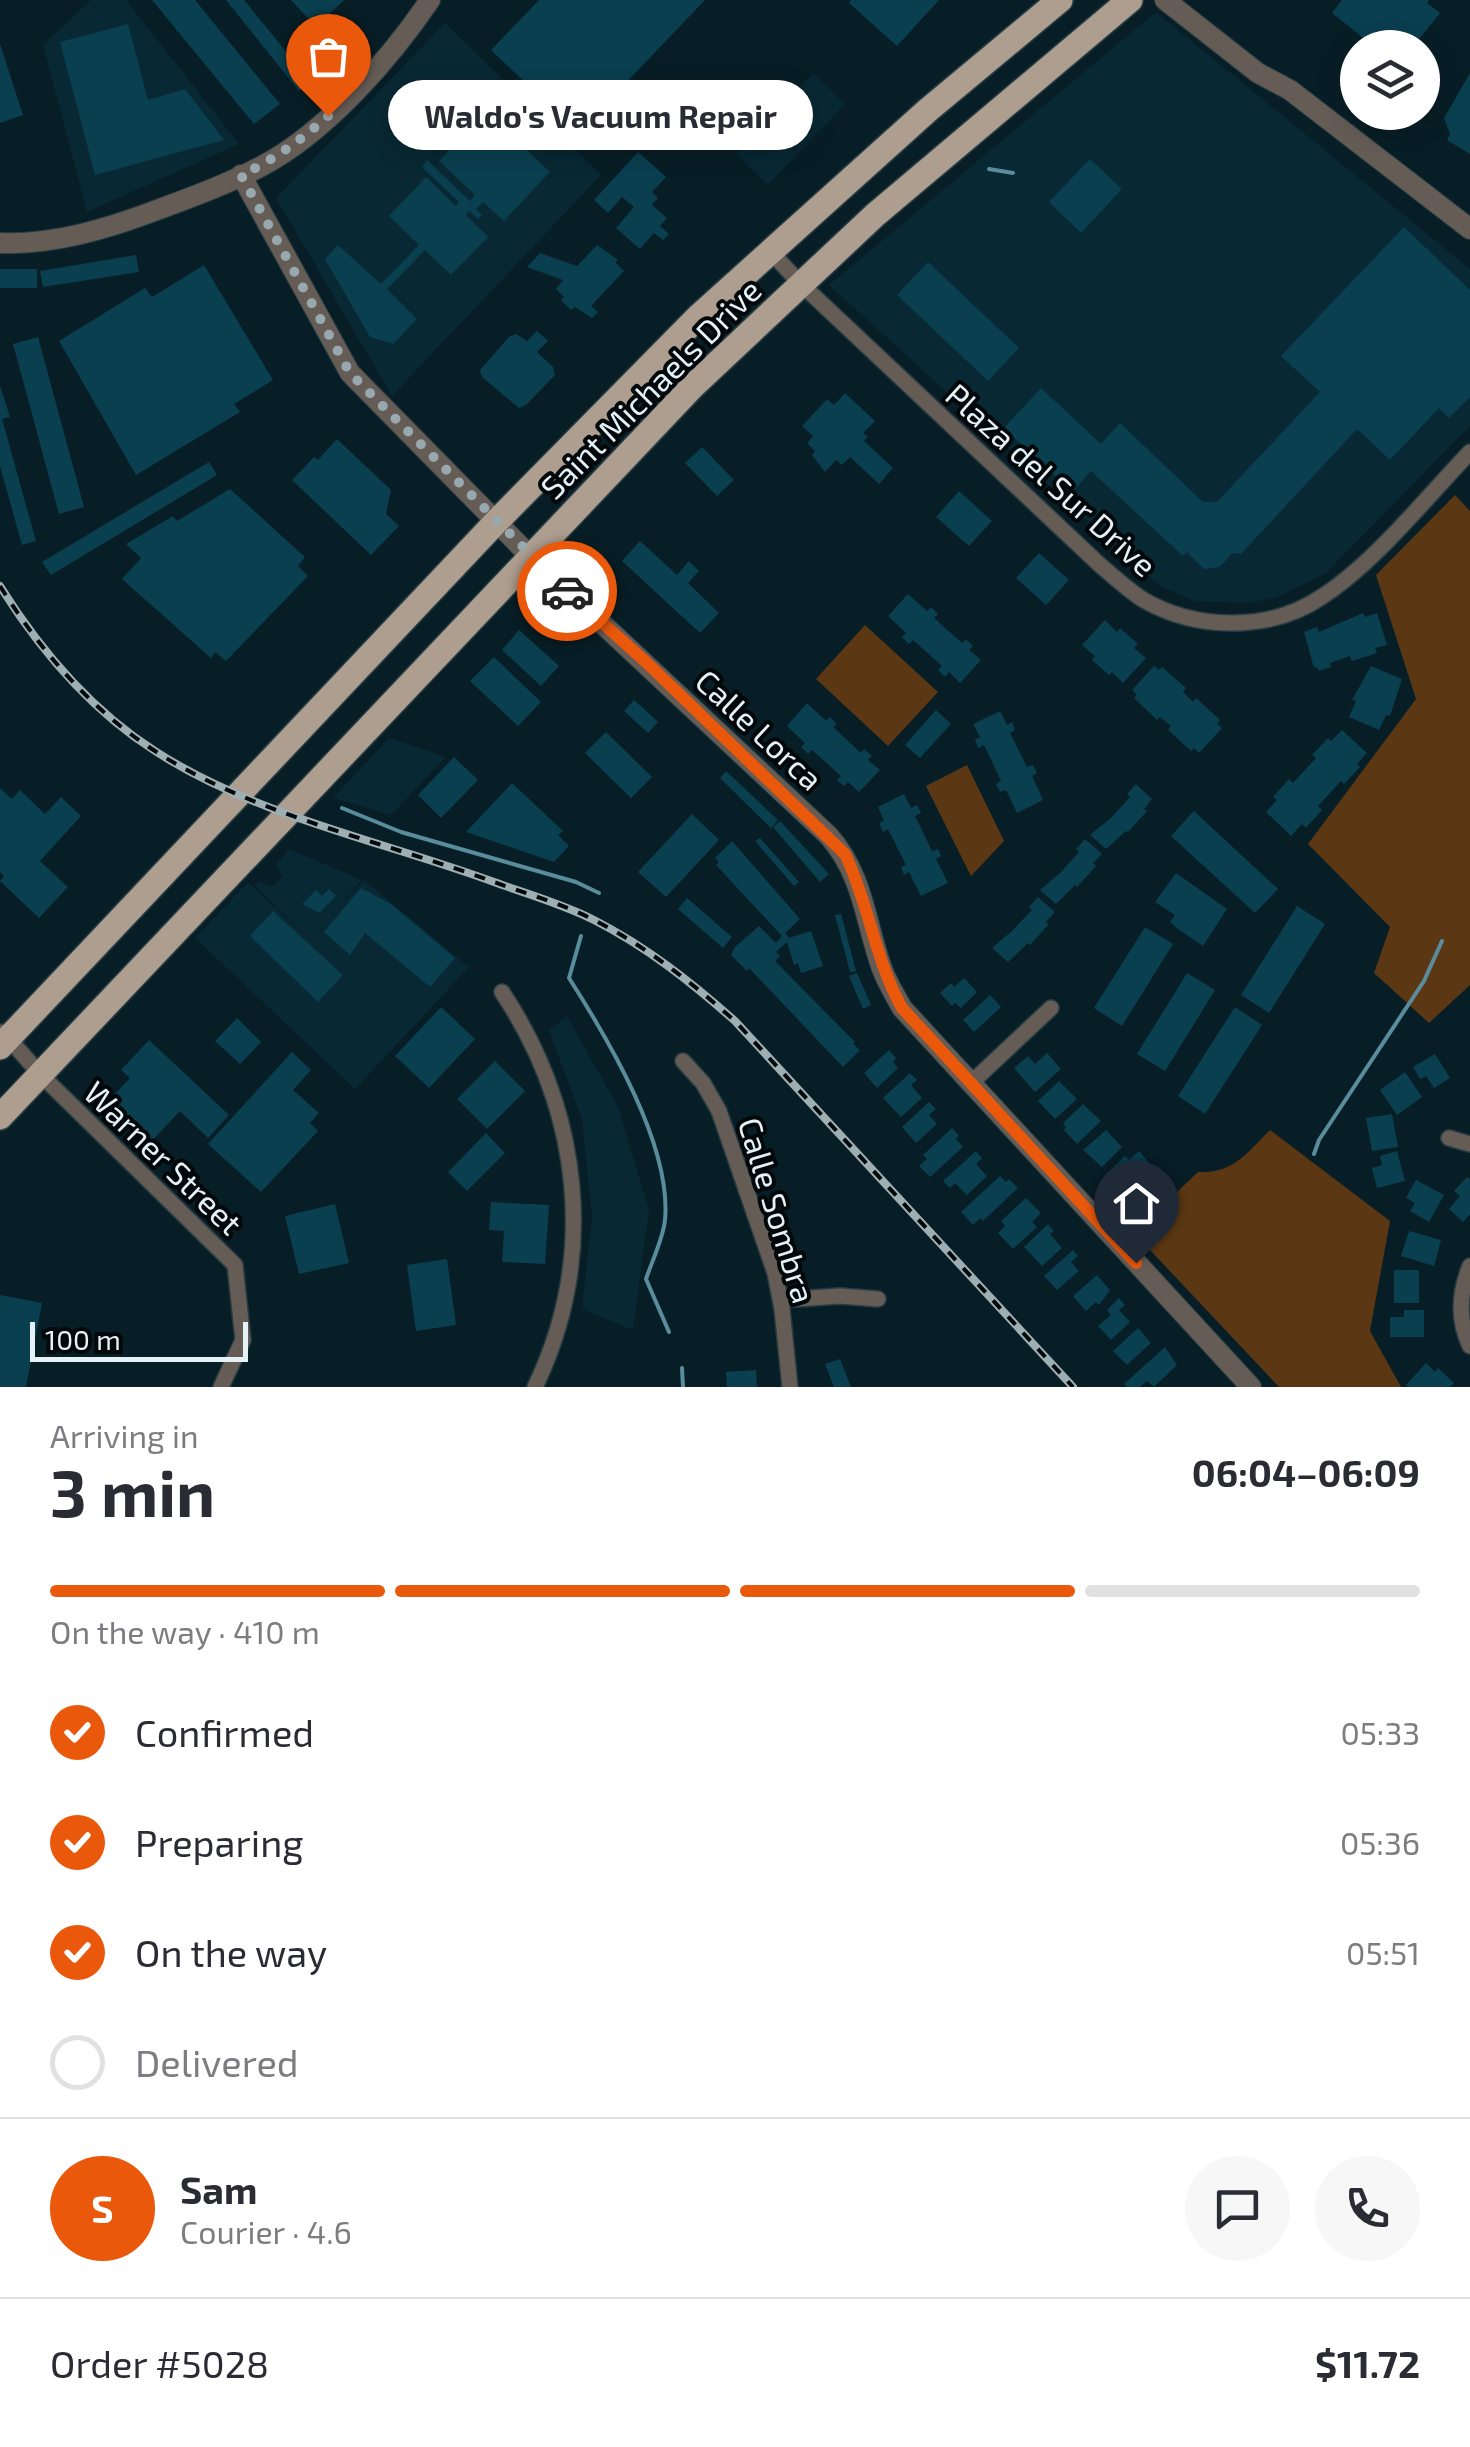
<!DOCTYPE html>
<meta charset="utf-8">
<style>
body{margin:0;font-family:"Exo 2",sans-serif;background:#f7f7f7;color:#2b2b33;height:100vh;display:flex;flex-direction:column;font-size:38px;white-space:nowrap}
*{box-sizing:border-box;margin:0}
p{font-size:32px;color:#7c7c81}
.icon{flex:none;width:55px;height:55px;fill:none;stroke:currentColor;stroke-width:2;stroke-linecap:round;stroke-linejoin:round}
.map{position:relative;height:1387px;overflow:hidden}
.panel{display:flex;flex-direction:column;background:#fff;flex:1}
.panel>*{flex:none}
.tools{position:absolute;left:1340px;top:30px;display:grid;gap:20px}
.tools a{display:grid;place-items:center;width:100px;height:100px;border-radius:50%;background:#fff;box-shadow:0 5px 25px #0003;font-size:50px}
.scale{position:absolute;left:30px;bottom:25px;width:218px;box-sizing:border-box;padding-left:10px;border:5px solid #e4f2f7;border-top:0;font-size:28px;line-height:35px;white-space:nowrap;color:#e4f2f7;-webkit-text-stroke:8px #02070a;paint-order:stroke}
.pin{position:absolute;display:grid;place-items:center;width:85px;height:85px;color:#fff;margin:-102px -42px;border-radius:50% 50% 50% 0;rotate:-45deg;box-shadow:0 0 10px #0007}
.pin .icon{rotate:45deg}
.courier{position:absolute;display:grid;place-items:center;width:100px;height:100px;margin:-50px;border:8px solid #ea580c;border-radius:50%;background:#fff;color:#222;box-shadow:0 2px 12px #0007}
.bubble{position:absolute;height:70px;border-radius:35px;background:#fff;box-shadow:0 5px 25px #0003;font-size:32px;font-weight:700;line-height:70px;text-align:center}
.headline em{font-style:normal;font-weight:700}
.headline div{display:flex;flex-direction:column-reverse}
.headline{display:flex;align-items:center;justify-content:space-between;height:170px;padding:0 50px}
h1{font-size:65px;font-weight:700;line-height:75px}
.bar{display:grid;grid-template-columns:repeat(4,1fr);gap:15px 10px;align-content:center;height:120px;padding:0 50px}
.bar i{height:12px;border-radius:8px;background:#e1e1e2}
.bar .selected{background:#ea580c}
.bar p{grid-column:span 4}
.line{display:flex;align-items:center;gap:25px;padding:0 50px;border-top:2px solid #e1e1e2}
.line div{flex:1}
.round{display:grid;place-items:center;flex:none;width:105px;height:105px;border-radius:52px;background:#f7f7f7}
ol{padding:0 50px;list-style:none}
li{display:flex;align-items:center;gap:30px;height:110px}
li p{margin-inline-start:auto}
li .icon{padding:10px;border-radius:50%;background:#ea580c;color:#fff;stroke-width:4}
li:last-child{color:#7c7c81}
li i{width:55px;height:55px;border:5px solid #e1e1e2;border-radius:50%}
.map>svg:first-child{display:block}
.built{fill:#082833}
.green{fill:#5b3813}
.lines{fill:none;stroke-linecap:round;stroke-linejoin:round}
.stream{stroke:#598c9d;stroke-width:4}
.building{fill:#0a3f50}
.minor-casing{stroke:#273c43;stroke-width:18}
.tertiary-casing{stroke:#273c43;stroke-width:22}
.primary-casing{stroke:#273c43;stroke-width:28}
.minor{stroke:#645c55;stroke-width:15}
.tertiary{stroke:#645c55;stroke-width:20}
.primary{stroke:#ae9e90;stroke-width:25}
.rail-casing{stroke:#9eafb4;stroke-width:8}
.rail{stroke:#02070a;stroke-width:4;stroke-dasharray:11;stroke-linecap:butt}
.done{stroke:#97a8ae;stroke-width:10;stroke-dasharray:0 18}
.route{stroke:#ea580c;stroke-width:12}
.labels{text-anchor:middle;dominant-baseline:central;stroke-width:8;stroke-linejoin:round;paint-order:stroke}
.street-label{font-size:32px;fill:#e4f2f7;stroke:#02070a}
</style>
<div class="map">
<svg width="1470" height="1387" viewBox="0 0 1470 1387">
<rect width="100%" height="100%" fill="#081e26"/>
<!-- built -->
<path class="built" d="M91,0H126L239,144L87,212L43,45Z
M1156,12L1470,269V426L1326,573L1275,598L1248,603L1195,601L1161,587L829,285Z
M445,23L601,175L392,396L276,198Z
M813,73L845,104L768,185L736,154Z
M389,738L446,757L391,815L333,798Z
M289,849L362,880L331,915L364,880L469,967L355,1089L195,938L248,882L309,939L255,885L259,881L272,887L282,877L276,864Z
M567,1016L618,1107L649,1210L633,1330L582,1309L592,1217L582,1120L549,1030Z"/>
<!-- green -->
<path class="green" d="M1455,495L1470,511V985L1429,1023L1374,973L1390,927L1308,844L1416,699L1376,575Z
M865,625L938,692L888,746L816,679Z
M967,765L1004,841L971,876L926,786Z
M1270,1130L1390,1221L1370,1331L1401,1387H1279L1134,1233L1198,1172C1233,1174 1247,1153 1270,1130Z"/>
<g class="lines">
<!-- stream -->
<path class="stream" d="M989,169L1013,173
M342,808L401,832L576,882L599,893
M581,936L569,978C608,1039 672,1146 665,1220C663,1239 652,1261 646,1279L669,1332
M1314,1154L1319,1140L1424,981L1442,941
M682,1368L683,1387"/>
</g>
<!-- building -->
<path class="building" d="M152,0H195L280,104L254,124Z
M226,0H244L310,81L299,91Z
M291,0H344L316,27Z
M539,0H705L578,133L491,50Z
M851,0H939L897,46L849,3Z
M1342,0H1429L1427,3L1440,13L1412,48H1376L1332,13Z
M128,24L148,100L185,89L224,140L95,175L60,42Z
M0,44L23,115L0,123Z
M1470,73V154L1447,140L1450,134L1444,118Z
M486,111L550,172L504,221L483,202L476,209L482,215L478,219L469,211L466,215L488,237L451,275L425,250L387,289L417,319L393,344L370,337L325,259L338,245L381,284L419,245L389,216L407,197L426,177L456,206L459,202L422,167L427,160L470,201L475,195L439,161Z
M638,152L666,177L652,192L658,198L652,205L667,218L660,226L669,234L663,240L654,233L640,249L616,228L634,207L622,197L608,213L594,200Z
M1090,159L1122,189L1081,233L1049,202Z
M1404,227L1470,290V397L1449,418L1439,408L1390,460L1357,429L1241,554L1232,553L1220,567L1204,569L1187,552L1183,556L1091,471L1072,492L1004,428L1041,388L1101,444L1120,423L1203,502H1217L1320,392L1281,356Z
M597,245L618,260L615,262L624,271L591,306L598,312L592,318L575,307L571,310L561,300L564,297L556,289L563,280L527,267L540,253L577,266Z
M136,255L139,272L43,287L40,271Z
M928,262L1019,348L988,381L897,295Z
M204,265L273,380L234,404L240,412L136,475L59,341L145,288L152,297Z
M0,269H37V288H0Z
M537,331L548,341L537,352L553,367L555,375L526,405L519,408L482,377L480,370L509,337L516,334L527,341Z
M38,337L84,507L59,514L13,344Z
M0,386L10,417L2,419L36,541L22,545L0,466Z
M845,393L875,421L863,433L868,437L864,441L893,468L879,484L850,457L842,465L836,460L825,472L812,455L815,451L807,443L813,436L802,426L827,399L834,405Z
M337,439L391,490L386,514L399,526L371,555L292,480L314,457L318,460Z
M702,447L734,480L717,496L685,463Z
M209,462L217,475L51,575L42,562Z
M230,489L305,557L298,566L308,576L226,661L215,652L211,658L122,579L141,558L126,544L173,516L177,521Z
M959,491L992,521L969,546L936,517Z
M640,541L677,575L689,561L699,571L688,583L719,613L700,633L622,561Z
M1039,553L1069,580L1046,605L1016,578Z
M908,594L927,611L931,607L938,614L934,618L962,643L966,639L973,646L969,650L981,660L960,683L949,672L945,677L938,670L942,666L913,640L909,644L902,637L906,633L888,616Z
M1363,613L1365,617L1377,613L1387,645L1375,648L1377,653L1352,661L1350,656L1330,663L1331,667L1319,671L1317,667L1314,668L1304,632L1317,627L1319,632Z
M1105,620L1117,632L1120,628L1138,644L1134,648L1146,658L1123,683L1112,672L1109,675L1092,660L1095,656L1082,645Z
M519,630L559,666L541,686L502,650Z
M494,657L541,702L518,726L470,681Z
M1154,666L1159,670L1162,667L1186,688L1183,692L1193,702L1196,698L1220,720L1217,724L1222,728L1199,753L1194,748L1191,751L1168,730L1171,726L1160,717L1157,720L1134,698L1137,695L1132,690Z
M1371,666L1402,679L1390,716L1386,715L1379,730L1349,717L1356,701L1352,700Z
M634,700L658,722L648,733L624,711Z
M807,703L826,721L830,717L837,724L833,727L861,753L864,749L872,756L868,760L880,770L859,792L848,782L844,786L837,780L841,776L812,750L808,754L801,747L805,743L787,726Z
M936,710L951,724L920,758L905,745Z
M1000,711L1007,725L1012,722L1015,730L1010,733L1027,767L1033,765L1037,773L1032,776L1043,800L1017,813L1006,790L1000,792L996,784L1001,781L984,745L978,748L975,740L980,737L973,724Z
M1342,730L1367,753L1357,764L1360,767L1344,784L1341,781L1318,806L1322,810L1306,828L1302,824L1291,836L1266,812L1277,800L1273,797L1289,779L1293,783L1316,758L1312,755L1328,738L1331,741Z
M606,732L652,777L631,798L585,753Z
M454,757L478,780L441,818L418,795Z
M726,771L778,820L771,828L720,778Z
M512,783L563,831L558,835L569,846L554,862L466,832Z
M1136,784L1152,799L1144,809L1147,811L1128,832L1126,831L1106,849L1090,835L1111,818L1130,797L1127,794Z
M0,788L12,799L20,790L45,814L61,797L81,816L40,861L68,887L39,918L0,881L4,876L0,872Z
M904,794L911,808L917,805L921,813L915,816L932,851L938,849L941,856L936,859L948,883L921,896L909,872L904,875L901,867L906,865L888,829L883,832L879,823L884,821L878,807Z
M1194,811L1278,889L1255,913L1171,836Z
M692,814L719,840L666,897L638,872Z
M780,821L829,874L820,882L773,827Z
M760,838L799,882L794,886L755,841Z
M1085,839L1102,854L1093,863L1096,866L1077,887L1075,885L1056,904L1040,890L1061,872L1079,852L1076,849Z
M732,841L800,919L785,933L789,938L811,931L823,966L801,973L798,963L794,965L787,942L776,952L780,956L775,961L855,1042L853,1044L860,1050L843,1067L749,968L747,971L731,955L735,947L759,926L776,943L782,936L716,865L719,862L715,858Z
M1176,873L1227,909L1203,946L1178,929L1170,922L1175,915L1155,902Z
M361,888L391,904L455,958L430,987L365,933L350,955L324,932Z
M329,889L336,896L319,913L302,904L316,890L322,896Z
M1038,897L1055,912L1046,922L1049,924L1030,945L1028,943L1008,962L992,948L1013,930L1032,910L1029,907Z
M687,898L732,937L723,948L678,909Z
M1297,906L1325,924L1269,1013L1241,995Z
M273,911L343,975L318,1002L250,936Z
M841,914L856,971L850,972L835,915Z
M1145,927L1173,944L1122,1026L1094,1008Z
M857,973L871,1005L863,1009L849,976Z
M1187,973L1215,990L1165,1071L1137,1054Z
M964,978L977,992L961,1008L955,1003L952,1006L940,993L951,983L954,987Z
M990,995L1001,1007L974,1032L963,1020Z
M441,1007L475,1039L429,1088L395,1056Z
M1235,1007L1262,1025L1205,1114L1178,1096Z
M237,1018L261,1042L240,1064L215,1041Z
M149,1040L229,1115L208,1138L180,1111L149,1144L113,1109L112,1097L130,1078L121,1070Z
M889,1050L896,1058L893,1062L898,1068L877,1088L864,1073Z
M292,1052L311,1070L293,1090L319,1113L310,1123L318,1131L261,1192L208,1144Z
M1047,1053L1061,1069L1035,1092L1014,1068L1028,1056L1035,1064Z
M1435,1054L1450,1078L1434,1088L1426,1076L1420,1079L1413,1067Z
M495,1061L525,1091L487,1129L457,1099Z
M1405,1072L1422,1097L1397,1115L1380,1090Z
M910,1073L917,1080L911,1085L922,1098L901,1117L883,1098Z
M1059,1081L1077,1099L1055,1119L1038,1101Z
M929,1102L936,1109L929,1115L937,1124L916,1143L902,1127Z
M1083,1104L1101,1121L1077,1144L1064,1130L1066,1127L1063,1123Z
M1392,1114L1398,1147L1372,1151L1366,1118Z
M952,1128L959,1136L956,1139L963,1147L930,1177L919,1166L927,1159L923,1155Z
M1106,1130L1122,1147L1102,1167L1083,1150Z
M486,1133L505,1153L467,1191L448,1172Z
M976,1151L982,1158L976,1164L987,1176L967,1195L955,1183L950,1188L943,1181Z
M1139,1151L1151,1165L1121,1192L1105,1175L1125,1156L1129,1160Z
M1397,1151L1405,1181L1377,1188L1372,1168L1382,1165L1380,1156Z
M1160,1169L1174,1183L1140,1215L1126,1200Z
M1000,1176L1006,1182L1009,1179L1018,1188L983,1221L981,1218L973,1225L961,1212Z
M1467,1177L1470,1179V1214L1463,1222L1449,1209L1460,1196L1454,1191Z
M1416,1180L1444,1195L1429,1222L1410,1211L1415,1203L1406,1198Z
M1026,1198L1041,1213L1032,1222L1037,1227L1013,1249L998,1233L1005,1226L1001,1221Z
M491,1202L549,1205L545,1264L502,1262L504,1231L489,1230Z
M335,1204L349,1263L299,1274L285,1216Z
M1048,1224L1054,1231L1050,1234L1062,1248L1042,1266L1024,1247Z
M1409,1231L1441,1240L1434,1266L1401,1256Z
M1073,1250L1078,1256L1071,1262L1079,1271L1057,1290L1044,1276Z
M447,1259L456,1325L416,1331L407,1265Z
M1394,1270H1419V1303H1394Z
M1097,1275L1110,1290L1099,1305L1096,1302L1086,1311L1073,1296Z
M0,1295L42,1303L26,1387H0Z
M1119,1298L1125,1305L1119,1310L1130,1322L1111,1340L1098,1326L1111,1315L1107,1310Z
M1404,1310H1424V1337H1390V1317H1404Z
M1138,1328L1151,1343L1127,1365L1113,1351Z
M1165,1347L1177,1365L1154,1387L1147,1381L1140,1387H1127L1124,1384Z
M840,1359L851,1387H834L825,1364Z
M1426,1363L1435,1372L1438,1368L1454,1383L1450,1387H1408L1406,1385Z
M756,1370L757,1387H727L726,1372Z"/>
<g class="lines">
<defs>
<path id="minor" d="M769,250L800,283L1100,565C1114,577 1127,589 1142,599C1196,631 1271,632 1323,596C1375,562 1426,498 1470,452
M502,992C581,1111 598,1256 535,1387
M3,1032L40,1074L235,1265L243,1340L221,1387
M683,1061L703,1083L719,1111L775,1273L782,1309L790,1387
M970,1084L1051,1008
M1449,1138L1470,1144
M1470,1266C1459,1293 1457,1319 1470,1346
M781,1300L840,1296L878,1299"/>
<path id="tertiary" d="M1165,0L1258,73L1290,90L1470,229
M241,175L350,373L531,557L829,836C863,875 865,920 881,966C886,981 895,995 902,1008L1251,1387
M0,243C53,245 107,229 157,210C192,197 228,184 262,166C326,132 390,59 430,0"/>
<path id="primary" d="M0,1047L496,522L698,317L928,110L1060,0
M0,1117L692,387L875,215L1130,0"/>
</defs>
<!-- minor casing -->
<use href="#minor" class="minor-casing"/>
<!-- tertiary casing -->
<use href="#tertiary" class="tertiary-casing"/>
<!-- primary casing -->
<use href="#primary" class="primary-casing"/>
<!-- minor -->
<use href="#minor" class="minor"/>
<!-- tertiary -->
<use href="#tertiary" class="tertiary"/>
<!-- primary -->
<use href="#primary" class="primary"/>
<defs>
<path id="rail" d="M0,586C40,650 91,710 155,751C255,816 383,841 494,882C527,894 563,904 594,920C647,947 691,982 735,1021L1073,1387"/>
</defs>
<!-- rail casing -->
<use href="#rail" class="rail-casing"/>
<!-- rail -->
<use href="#rail" class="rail"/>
</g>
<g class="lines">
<!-- done -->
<path class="done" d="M328,116C301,140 274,160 241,175L350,373L567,591"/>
<!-- route -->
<path class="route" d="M567,591L647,663L845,854C869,904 875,960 902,1008L1136,1263"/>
</g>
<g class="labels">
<!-- street labels -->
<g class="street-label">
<text transform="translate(650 388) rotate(-45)">Saint Michaels Drive</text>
<text transform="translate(1052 479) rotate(42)">Plaza del Sur Drive</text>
<text transform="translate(760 729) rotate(43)">Calle Lorca</text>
<text transform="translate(164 1157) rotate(44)">Warner Street</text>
<text transform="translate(778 1210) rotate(73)">Calle Sombra</text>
</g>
</g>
</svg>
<div class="tools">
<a><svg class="icon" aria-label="layers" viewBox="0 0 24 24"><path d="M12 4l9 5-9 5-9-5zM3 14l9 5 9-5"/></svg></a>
</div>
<div class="scale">100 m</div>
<div class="pin" style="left:328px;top:116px;background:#ea580c"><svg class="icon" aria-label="bag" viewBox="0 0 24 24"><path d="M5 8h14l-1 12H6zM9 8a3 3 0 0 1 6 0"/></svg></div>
<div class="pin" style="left:1136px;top:1263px;background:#1f2937"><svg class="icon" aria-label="home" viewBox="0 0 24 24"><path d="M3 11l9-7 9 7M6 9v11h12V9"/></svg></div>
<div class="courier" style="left:567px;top:591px"><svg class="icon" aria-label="car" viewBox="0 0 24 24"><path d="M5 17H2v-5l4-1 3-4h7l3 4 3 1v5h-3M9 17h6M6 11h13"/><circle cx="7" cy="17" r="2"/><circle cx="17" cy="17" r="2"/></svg></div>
<div class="bubble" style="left:388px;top:80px;width:425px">Waldo's Vacuum Repair</div>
</div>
<section class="panel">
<div class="headline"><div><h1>3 min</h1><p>Arriving in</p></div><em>06:04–06:09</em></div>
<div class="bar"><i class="selected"></i><i class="selected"></i><i class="selected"></i><i></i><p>On the way · 410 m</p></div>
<ol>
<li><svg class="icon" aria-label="check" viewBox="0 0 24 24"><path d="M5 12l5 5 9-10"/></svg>Confirmed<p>05:33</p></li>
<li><svg class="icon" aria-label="check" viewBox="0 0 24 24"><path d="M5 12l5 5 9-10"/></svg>Preparing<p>05:36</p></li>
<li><svg class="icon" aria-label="check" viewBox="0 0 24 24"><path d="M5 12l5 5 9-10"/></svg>On the way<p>05:51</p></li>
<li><i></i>Delivered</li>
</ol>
<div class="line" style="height:180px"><b class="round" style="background:#ea580c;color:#fff">S</b><div><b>Sam</b><p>Courier · 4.6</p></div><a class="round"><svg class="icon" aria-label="chat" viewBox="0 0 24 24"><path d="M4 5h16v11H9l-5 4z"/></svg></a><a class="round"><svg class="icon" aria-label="phone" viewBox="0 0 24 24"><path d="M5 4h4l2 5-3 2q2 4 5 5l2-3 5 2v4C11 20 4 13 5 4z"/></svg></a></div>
<div class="line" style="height:130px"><div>Order #5028</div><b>$11.72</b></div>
</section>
